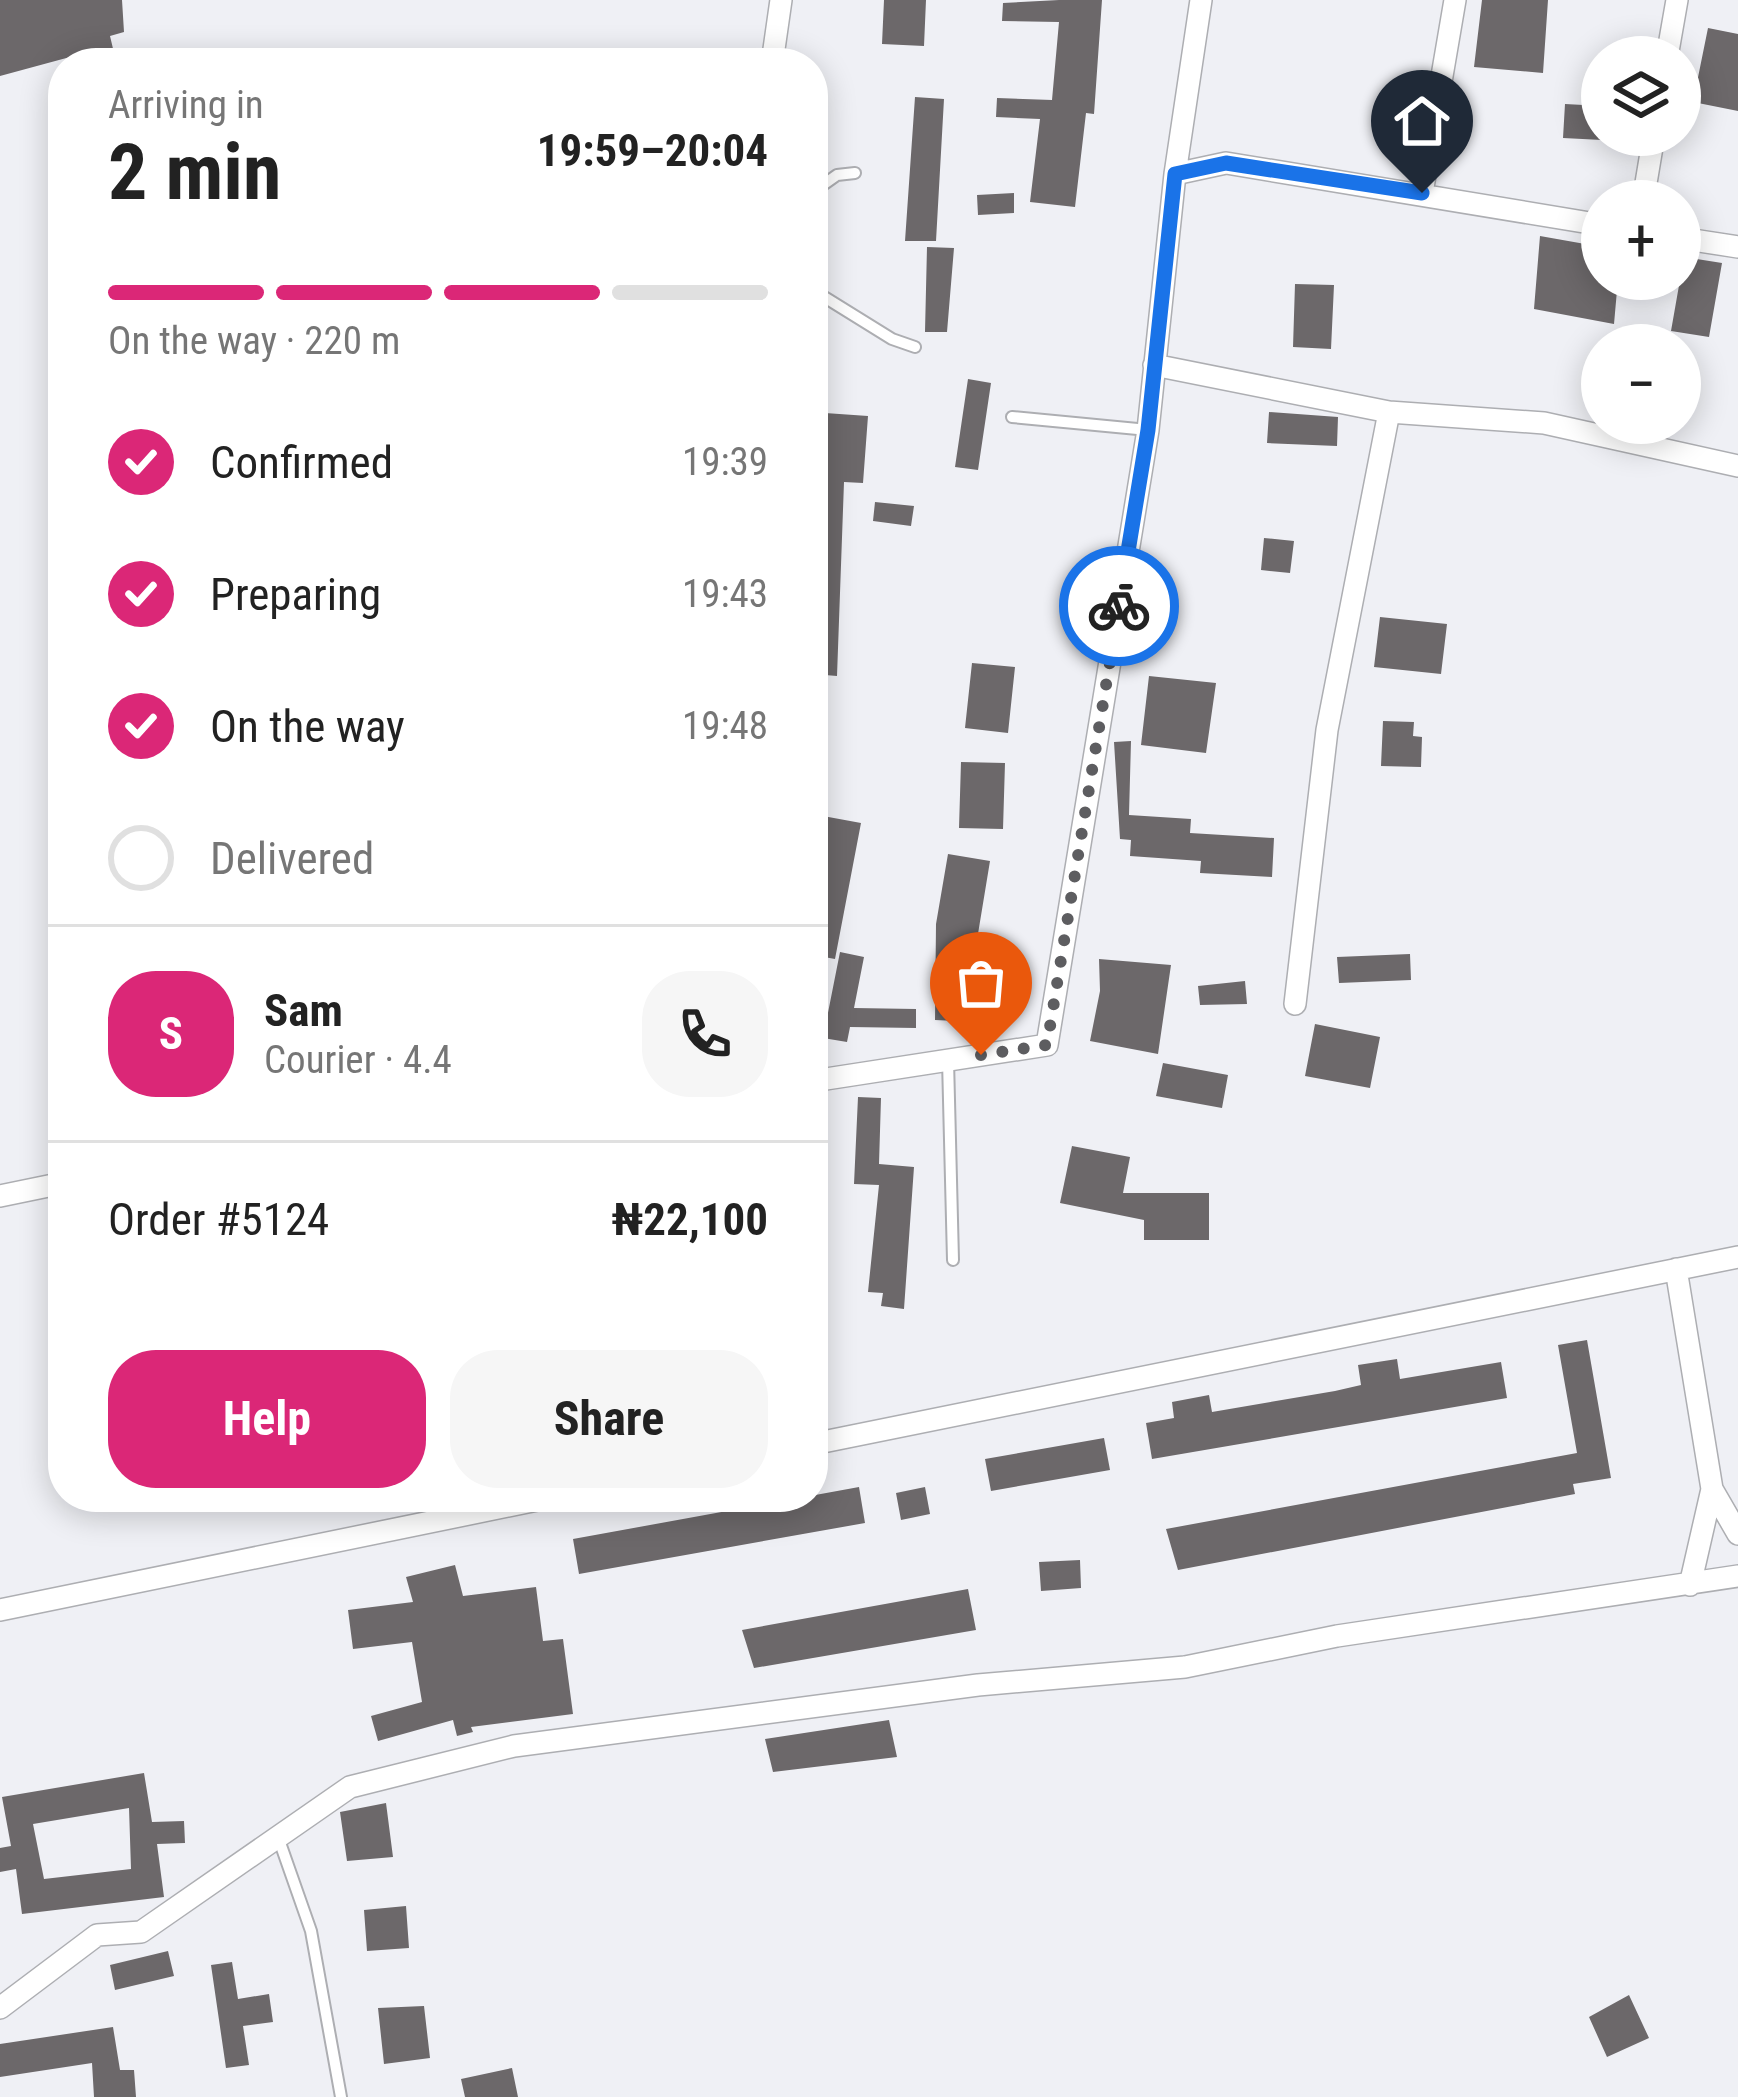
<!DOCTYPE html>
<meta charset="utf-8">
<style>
body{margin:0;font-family:"Roboto Condensed",sans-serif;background:#f6f6f6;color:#222;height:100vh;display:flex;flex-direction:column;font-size:45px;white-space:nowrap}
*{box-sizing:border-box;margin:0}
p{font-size:39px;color:#767676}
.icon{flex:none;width:66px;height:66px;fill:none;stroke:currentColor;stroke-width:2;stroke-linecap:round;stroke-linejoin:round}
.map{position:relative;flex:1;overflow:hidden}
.panel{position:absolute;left:48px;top:48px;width:780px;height:1464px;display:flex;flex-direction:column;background:#fff;border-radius:48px;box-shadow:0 6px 30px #0003}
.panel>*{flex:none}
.buttons{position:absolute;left:1581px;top:36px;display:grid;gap:24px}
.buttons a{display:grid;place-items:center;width:120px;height:120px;border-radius:50%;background:#fff;box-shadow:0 6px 30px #0003;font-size:60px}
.pin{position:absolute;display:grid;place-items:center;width:102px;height:102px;color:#fff;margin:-123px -51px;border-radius:50% 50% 50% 0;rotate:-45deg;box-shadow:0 0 12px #0007}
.pin .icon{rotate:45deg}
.courier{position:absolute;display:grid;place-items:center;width:120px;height:120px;margin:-60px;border:9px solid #1a73e8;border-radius:50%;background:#fff;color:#222;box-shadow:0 3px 15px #0007}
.overview em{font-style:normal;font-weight:700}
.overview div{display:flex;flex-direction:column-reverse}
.overview{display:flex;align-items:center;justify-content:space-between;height:204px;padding:0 60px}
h1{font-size:78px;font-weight:700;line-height:90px}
.bar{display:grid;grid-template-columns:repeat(4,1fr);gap:18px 12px;align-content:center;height:144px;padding:0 60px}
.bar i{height:15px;border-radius:9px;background:#e0e0e0}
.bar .selected{background:#db2777}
.bar p{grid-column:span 4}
.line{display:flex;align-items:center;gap:30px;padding:0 60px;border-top:3px solid #e0e0e0}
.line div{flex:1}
.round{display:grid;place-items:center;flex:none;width:126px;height:126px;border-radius:48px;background:#f6f6f6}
ol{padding:0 60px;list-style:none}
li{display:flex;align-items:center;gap:36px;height:132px}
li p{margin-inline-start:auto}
li .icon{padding:12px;border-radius:50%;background:#db2777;color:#fff;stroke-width:4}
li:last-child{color:#767676}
li i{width:66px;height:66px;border:6px solid #e0e0e0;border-radius:50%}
.action{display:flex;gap:24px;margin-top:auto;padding:24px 60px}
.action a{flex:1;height:138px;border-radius:48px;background:#db2777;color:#fff;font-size:48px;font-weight:700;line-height:138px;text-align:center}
.action a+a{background:#f6f6f6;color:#222}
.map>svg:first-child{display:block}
.building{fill:#6c686a;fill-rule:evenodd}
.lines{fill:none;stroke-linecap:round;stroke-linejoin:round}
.lane-casing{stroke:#adaeb2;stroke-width:14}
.street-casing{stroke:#adaeb2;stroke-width:24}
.lane{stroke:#fff;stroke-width:10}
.street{stroke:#fff;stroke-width:21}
.done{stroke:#5d5d60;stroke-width:12;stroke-dasharray:0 21.6}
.route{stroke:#1a73e8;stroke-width:15}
</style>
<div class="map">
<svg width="1738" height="2097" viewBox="0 0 1738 2097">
<rect width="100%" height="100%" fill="#eff0f5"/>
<!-- building -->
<path class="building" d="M0,0H122L124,32L110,36L115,57L95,63H72L70,57L0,76Z
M884,0H926L924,46L882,44Z
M1059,0H1102L1094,114L1086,113L1075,207L1030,202L1040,119L996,117L997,98L1052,100L1059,22L1002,21L1003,3Z
M1482,0H1548L1543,73L1474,67Z
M1708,28L1738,34V111L1693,102Z
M915,97L944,99L936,241H905Z
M1565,104L1602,106V140L1563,138Z
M1014,193V213L978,215L977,195Z
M1540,236L1602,247V279H1618L1614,324L1534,309Z
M927,247L954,248L947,332H925Z
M1684,257L1722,263L1709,337L1671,331Z
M1295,284L1334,285L1331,349L1293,347Z
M968,379L991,383L978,470L955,467Z
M1269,412L1338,417L1337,446L1267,443Z
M825,413L868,416L863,483L844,482L837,676L813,674V508L818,509Z
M875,502L914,506L911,526L873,521Z
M1264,538L1294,541L1290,573L1261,570Z
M1380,617L1447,624L1441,674L1374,667Z
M972,663L1015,667L1008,733L965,728Z
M1149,676L1216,683L1206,753L1141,745Z
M1383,721L1414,722L1413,736L1422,737L1421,767L1381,766Z
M1131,741L1129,815L1191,819L1190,833L1274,838L1272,877L1200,873L1201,861L1130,856L1131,840L1120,839L1114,742Z
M961,762L1005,763L1003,829L959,828Z
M823,816L861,823L835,959L813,955V869Z
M948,854L990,861L975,952H981L978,1022L935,1020L936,924Z
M840,952L864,957L854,1008L916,1009V1028L850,1027L847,1042L823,1038Z
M1410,954L1411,980L1339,983L1337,957Z
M1099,959L1171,965L1158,1054L1090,1041L1100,991Z
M1245,981L1247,1004L1200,1005L1198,986Z
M1315,1024L1380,1037L1370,1088L1305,1076Z
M1163,1063L1228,1075L1222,1108L1156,1096Z
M858,1097L881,1098L879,1164L914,1167L904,1309L881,1306L883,1293L868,1292L879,1185L854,1184Z
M1072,1146L1130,1157L1123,1193H1209V1240H1144V1220L1060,1203Z
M1587,1340L1611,1478L1573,1484L1575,1494L1178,1570L1166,1529L1577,1453L1558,1345Z
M1397,1359L1400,1379L1501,1362L1507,1398L1152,1459L1146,1423L1174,1418L1172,1402L1209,1395L1212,1412L1335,1391L1361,1385L1358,1365Z
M1104,1438L1110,1470L991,1491L985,1459Z
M859,1487L865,1523L579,1574L573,1539Z
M925,1487L930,1514L901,1520L896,1493Z
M1080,1560L1081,1588L1041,1591L1039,1562Z
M455,1565L463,1596L536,1587L543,1641L563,1639L573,1714L471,1727L473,1732L457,1736L453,1720L378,1741L371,1716L422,1702L412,1642L353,1649L348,1610L413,1602L406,1577Z
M968,1589L976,1630L754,1668L742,1630Z
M889,1720L897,1757L773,1772L765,1739Z
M144,1773L152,1822L184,1821L185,1843L157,1844L164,1897L22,1914L16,1869L0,1872V1848L11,1846L2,1797ZM129,1808L131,1869L44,1879L33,1824Z
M386,1803L393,1857L347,1861L340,1812Z
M406,1906L409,1948L367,1951L364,1910Z
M168,1951L174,1976L115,1990L110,1965Z
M232,1962L238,1999L269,1994L273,2022L243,2026L249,2065L226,2068L211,1965Z
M1629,1995L1649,2038L1607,2057L1589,2017Z
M424,2006L430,2058L384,2064L378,2008Z
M113,2027L120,2070H134L136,2097H94L92,2063L0,2077V2044Z
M512,2068L518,2097H465L461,2079Z"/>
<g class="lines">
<defs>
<path id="lane" d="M813,192L837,175L855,173
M813,290L892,339L915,347
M1012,417L1148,430
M948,1060L953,1260
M278,1837L311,1931L341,2097"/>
<path id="street" d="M1667,57L1677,0
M772,63L781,0
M1175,174L1226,163L1602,225
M1422,193L1455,0
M1643,201L1654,135
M1680,238L1738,247
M1154,365L1389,412L1544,423L1738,466
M1295,1004L1327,730L1389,412
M813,1081L1047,1045L1148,430L1175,174L1201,0
M0,1196L63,1183
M1676,1269L1712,1489L1690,1585
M813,1444L1738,1257
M1712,1489L1738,1534
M0,1610L552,1497
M0,2008L97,1935L141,1932L350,1787L514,1746L978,1685L1185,1667L1337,1636L1738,1576"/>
</defs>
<!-- lane casing -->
<use href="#lane" class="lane-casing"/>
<!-- street casing -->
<use href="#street" class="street-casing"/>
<!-- lane -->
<use href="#lane" class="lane"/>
<!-- street -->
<use href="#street" class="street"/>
</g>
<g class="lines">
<!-- done -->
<path class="done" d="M981,1055L1047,1045L1119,606"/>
<!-- route -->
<path class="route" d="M1119,606L1148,430L1175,174L1226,163L1422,193"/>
</g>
</svg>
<div class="buttons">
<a><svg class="icon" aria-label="layers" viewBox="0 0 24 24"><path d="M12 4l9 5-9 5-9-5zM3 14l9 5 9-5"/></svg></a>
<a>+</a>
<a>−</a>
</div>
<div class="pin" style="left:981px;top:1055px;background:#ea580c"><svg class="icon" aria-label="bag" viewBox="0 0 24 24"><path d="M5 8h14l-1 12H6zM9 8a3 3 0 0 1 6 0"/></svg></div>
<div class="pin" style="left:1422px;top:193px;background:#1f2937"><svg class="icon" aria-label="home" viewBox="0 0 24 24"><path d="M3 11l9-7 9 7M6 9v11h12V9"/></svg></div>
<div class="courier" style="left:1119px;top:606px"><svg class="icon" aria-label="bike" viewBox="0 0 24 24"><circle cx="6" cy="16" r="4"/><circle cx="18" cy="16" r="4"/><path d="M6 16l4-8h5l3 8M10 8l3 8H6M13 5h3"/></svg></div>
<section class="panel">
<div class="overview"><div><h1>2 min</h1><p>Arriving in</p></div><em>19:59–20:04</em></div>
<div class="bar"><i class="selected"></i><i class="selected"></i><i class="selected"></i><i></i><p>On the way · 220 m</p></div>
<ol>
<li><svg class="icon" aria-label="check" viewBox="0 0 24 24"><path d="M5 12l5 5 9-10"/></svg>Confirmed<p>19:39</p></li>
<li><svg class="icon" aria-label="check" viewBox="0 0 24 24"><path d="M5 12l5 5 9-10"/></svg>Preparing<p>19:43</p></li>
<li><svg class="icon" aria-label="check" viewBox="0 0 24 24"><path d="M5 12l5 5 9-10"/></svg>On the way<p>19:48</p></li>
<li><i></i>Delivered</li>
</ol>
<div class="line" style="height:216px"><b class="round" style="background:#db2777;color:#fff">S</b><div><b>Sam</b><p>Courier · 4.4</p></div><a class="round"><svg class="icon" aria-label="phone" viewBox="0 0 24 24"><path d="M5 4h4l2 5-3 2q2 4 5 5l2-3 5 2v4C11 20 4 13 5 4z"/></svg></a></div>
<div class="line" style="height:156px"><div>Order #5124</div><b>₦22,100</b></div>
<div class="action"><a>Help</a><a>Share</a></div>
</section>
</div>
